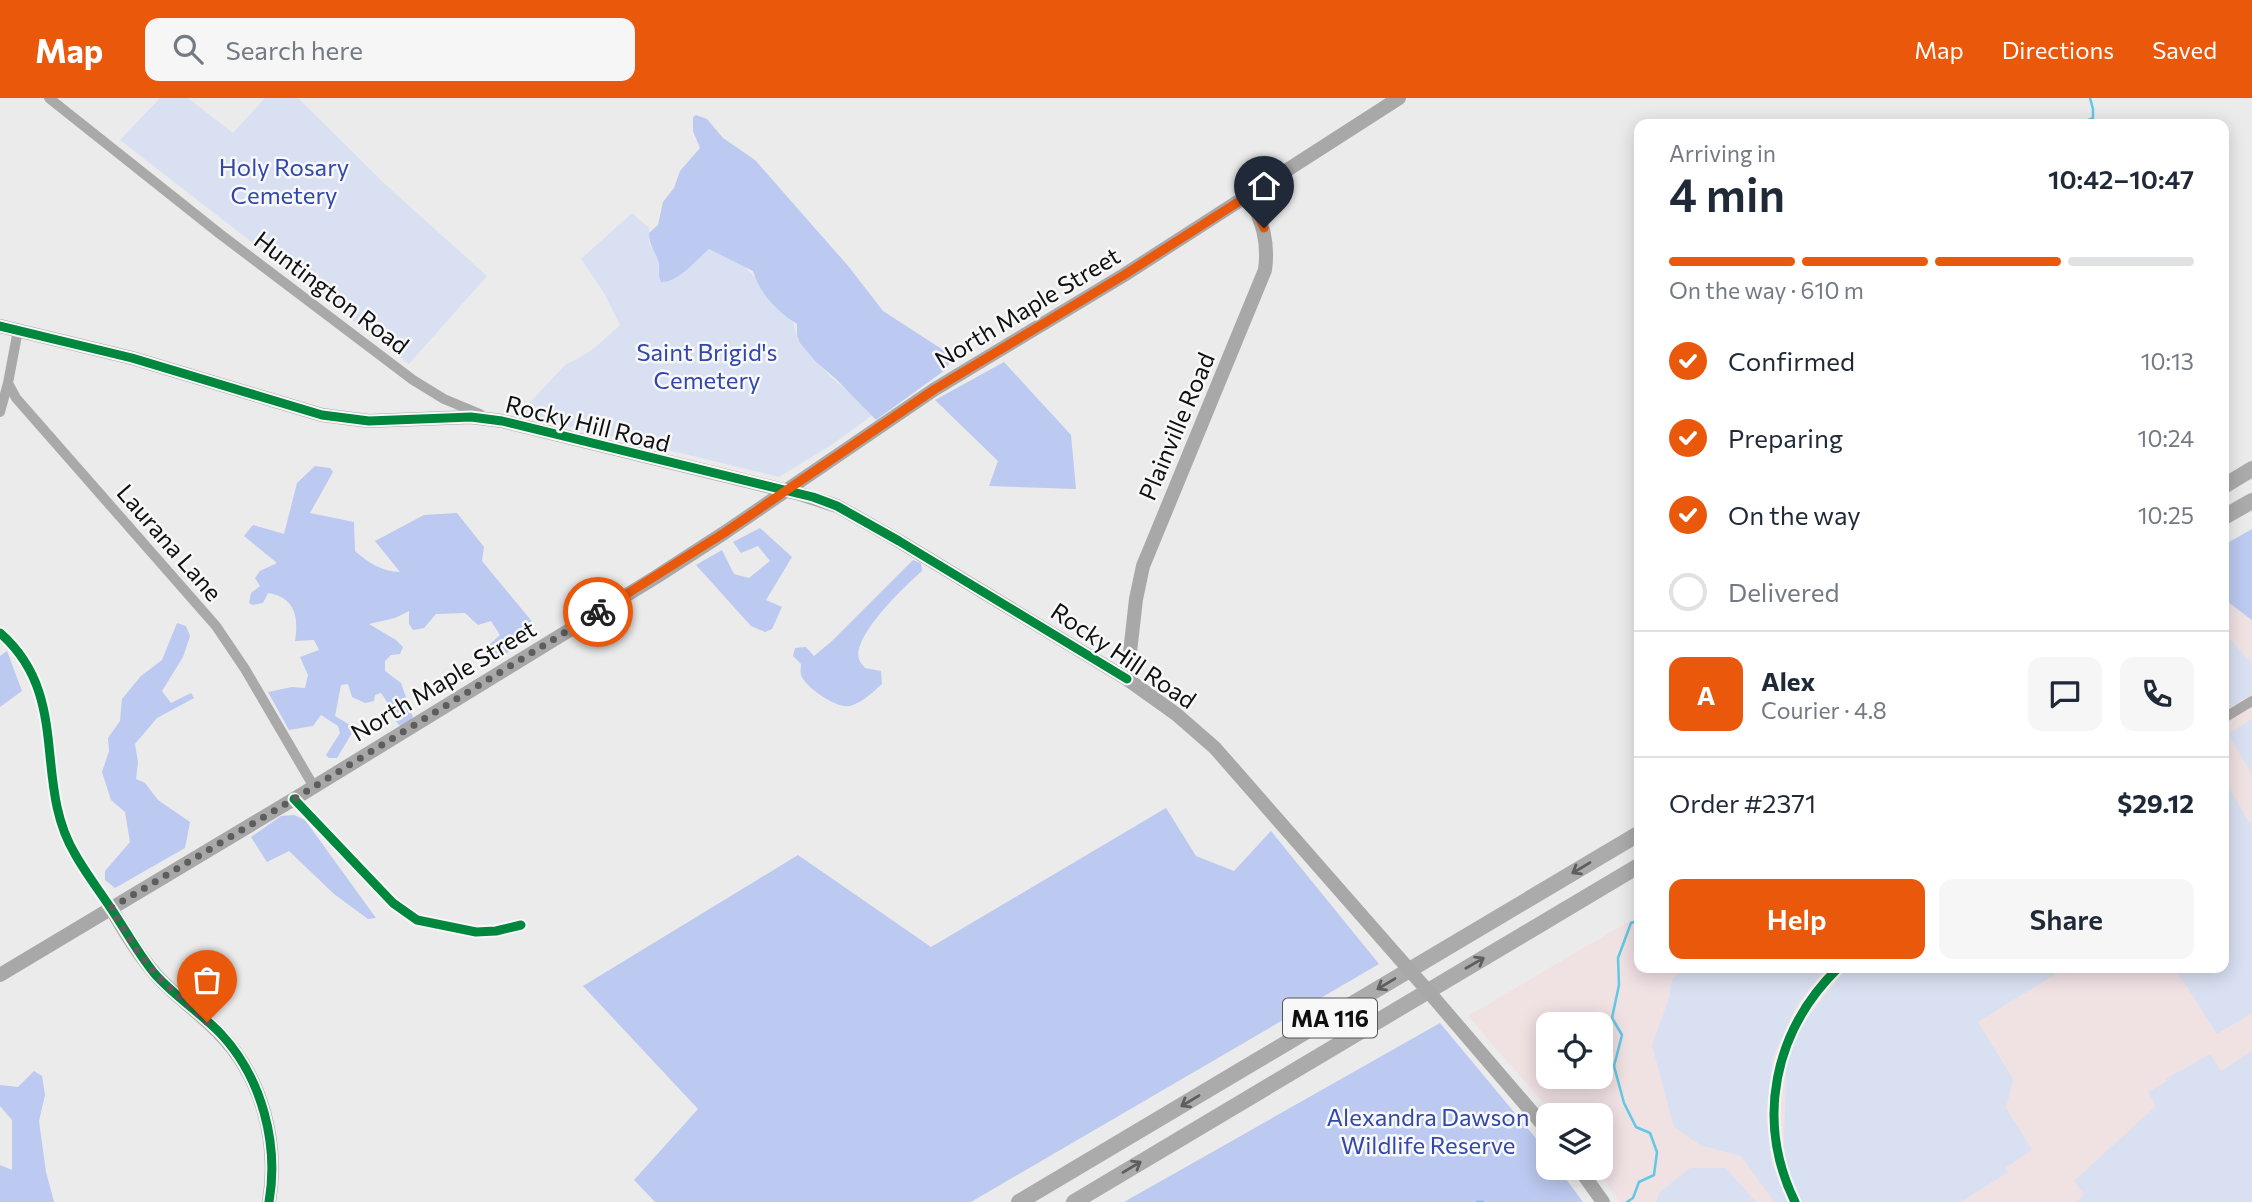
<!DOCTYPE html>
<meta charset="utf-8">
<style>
body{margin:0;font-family:Commissioner,sans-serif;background:#f6f6f7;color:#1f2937;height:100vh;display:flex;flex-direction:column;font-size:26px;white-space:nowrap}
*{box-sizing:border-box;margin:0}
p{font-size:23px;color:#747a83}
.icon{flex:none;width:38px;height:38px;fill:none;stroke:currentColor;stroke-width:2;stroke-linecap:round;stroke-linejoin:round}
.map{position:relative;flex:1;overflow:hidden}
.panel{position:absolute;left:1634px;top:21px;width:595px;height:854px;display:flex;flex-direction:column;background:#fff;border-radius:14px;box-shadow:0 4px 18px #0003}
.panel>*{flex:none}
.buttons{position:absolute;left:1536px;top:914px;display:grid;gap:14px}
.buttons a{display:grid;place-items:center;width:77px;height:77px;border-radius:14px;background:#fff;box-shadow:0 4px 18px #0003;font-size:35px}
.pin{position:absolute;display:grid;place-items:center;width:60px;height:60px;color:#fff;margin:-72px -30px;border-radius:50% 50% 50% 0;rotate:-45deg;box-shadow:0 0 7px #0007}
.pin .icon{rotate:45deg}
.courier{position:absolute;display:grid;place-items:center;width:70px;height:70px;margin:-35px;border:5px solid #ea580c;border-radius:50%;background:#fff;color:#222;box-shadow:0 2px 9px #0007}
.overview em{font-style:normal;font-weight:600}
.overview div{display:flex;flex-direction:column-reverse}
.overview{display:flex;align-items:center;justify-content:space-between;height:119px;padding:0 35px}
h1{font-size:46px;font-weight:600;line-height:52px}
.bar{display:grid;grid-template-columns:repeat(4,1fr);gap:10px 7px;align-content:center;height:84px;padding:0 35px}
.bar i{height:9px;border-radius:5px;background:#e0e1e3}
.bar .on{background:#ea580c}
.bar p{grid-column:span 4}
.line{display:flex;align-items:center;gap:18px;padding:0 35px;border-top:2px solid #e0e1e3}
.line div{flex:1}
.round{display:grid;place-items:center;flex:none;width:74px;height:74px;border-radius:14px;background:#f6f6f7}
ol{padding:0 35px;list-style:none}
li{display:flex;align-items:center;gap:21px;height:77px}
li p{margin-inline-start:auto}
li .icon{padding:7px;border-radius:50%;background:#ea580c;color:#fff;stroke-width:4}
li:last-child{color:#747a83}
li i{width:38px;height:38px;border:4px solid #e0e1e3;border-radius:50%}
.action{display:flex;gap:14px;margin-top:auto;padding:14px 35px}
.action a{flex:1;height:80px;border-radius:14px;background:#ea580c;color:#fff;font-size:28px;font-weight:600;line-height:80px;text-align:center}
.action a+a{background:#f6f6f7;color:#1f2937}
header{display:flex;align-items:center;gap:42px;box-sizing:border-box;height:98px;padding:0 35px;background:#ea580c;color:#fff}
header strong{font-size:33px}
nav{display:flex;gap:38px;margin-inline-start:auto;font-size:24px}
.search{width:490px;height:63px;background:#f6f6f7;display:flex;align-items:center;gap:18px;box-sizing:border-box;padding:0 24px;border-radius:14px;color:#747a83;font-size:26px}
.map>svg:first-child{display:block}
.education{fill:#f0e1e3;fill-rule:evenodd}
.green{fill:#d9e0f2}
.forest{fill:#bcc9f0}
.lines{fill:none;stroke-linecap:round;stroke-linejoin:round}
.stream{stroke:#62c8e6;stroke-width:2.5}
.street{stroke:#aaa9a9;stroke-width:10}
.secondary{stroke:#a9a8a8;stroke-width:14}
.primary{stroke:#acabab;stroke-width:16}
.secondary-bridge{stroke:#a9a8a8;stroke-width:14}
.cycleway-casing{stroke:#f8f8f9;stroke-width:13}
.cycleway{stroke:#00873e;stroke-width:9}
.oneway{stroke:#5e5e5e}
.done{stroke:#5d5d5d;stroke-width:7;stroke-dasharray:0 12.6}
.route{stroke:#ea580c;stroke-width:9}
.labels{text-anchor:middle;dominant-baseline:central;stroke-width:5;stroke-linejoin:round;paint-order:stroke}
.shield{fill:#f8f8f9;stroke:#565656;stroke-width:2}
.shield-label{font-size:23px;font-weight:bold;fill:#101010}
.park-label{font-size:24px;fill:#3147aa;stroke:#f8f8f9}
.street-label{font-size:24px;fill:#101010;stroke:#f8f8f9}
</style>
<header>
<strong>Map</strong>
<div class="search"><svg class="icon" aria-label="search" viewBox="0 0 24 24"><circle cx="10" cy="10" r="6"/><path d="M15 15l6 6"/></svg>Search here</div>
<nav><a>Map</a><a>Directions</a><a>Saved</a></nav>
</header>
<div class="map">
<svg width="2252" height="1104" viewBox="0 0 2252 1104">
<rect width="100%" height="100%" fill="#ebebeb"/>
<!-- education -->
<path class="education" d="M2252,457V1104H1619L1596,1069H1601V1017H1554L1468,918L1640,817V870H2224V473ZM1549,926H1601V978H1549Z"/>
<!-- green -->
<path class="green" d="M160,0H188L233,35L265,0H298L387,88L487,178L409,266L120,42Z
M632,115L649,130V146L676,180L719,141L792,219L797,240L816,264L834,282L875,315L833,346L779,379L519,316L566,266C587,259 603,242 620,227L604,195L581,161Z
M2224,534L2252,566V596L2224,613Z
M2252,621V676L2228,636Z
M2224,681L2252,729V915L2217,936L2175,870H2224Z
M1685,870H1825L1796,908L1773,959L1766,1020L1772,1066L1788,1104H1774L1741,1058L1700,1047L1674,1029L1652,947L1669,900L1672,882Z
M1847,870H2065L1978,924L2013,981L2006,1010L2032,1052L2005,1070L2008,1074L1961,1104H1801L1783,1076L1787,945Z
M2252,953V1104H2077L2084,1096L2074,1083L2156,1008L2148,994L2167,983L2166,981L2210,956L2221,973Z
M1690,1070H1726L1756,1104H1656L1659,1095Z"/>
<!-- forest -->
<path class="forest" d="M696,17L707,21L723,40L755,62L849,169L883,213L954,259L945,272L876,322L836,281L816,264L800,245L797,238V226C777,213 760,196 753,173L709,151C696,162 678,185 661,184C657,176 661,169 658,162C654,151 649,147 649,135L658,127L663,104L674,90L680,73L700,50L693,33V19Z
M1004,264L1071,337L1076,391L989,388L998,363L935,302Z
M315,368L330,370L333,374L310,415L354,424L355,453C367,464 383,474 400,474L375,443L424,417L457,415L484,449L482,463L534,526L524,544L499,560L489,547L500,537L491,523L478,527L465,515L436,516L424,530L413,532L409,526V513L395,520L369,526L396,542L403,549L400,556L391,557L385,563V573L401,585L413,619L409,627L400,628C390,618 390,605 381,595L375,597L374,603L365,605L352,599L348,586L341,587L335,618L355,630L337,660H329L326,657L340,635L338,628L321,617L313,628L289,632L268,594L292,589L305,590L308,577L300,559L319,552L314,542L295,543C299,519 295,499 268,495L263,505L252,507L249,505L251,495L260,488L255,480L260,473L277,465L244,438L253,427L284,436L297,385Z
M760,430L792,459L766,502L782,509L772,531L765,534L751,528L696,467L722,452L734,476L749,480L770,463L758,448L741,455L733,444Z
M2252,431V522L2224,501V447Z
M913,462L921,465L922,473C906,487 852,538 859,561C860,565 863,567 865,570L881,573L882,586C873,594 863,604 850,608C837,611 806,590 801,577C800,573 801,569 801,566L793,558L795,550L806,549L814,558L832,543Z
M177,525L186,528L190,538L183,559L162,593L171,605L191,595L194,600L157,620L135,646L138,664L136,681L145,685L158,702L190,724L185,750L115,790L105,782V773L130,744L125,714L111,702L102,674L109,653L108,640L120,623L122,601L141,578L162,562Z
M7,553L22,593L0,609V558Z
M1166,710L1196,758L1234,773L1271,733L1379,866L971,1104H655L634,1082L698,1011L583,888L798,757L931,849Z
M294,717L305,722L376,820L368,821L334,796L289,753L267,764L251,739L281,718Z
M1440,925L1534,1038L1549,1058V1069H1557L1583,1104H1124Z
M34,973L42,978L45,997L39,1023L46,1074L54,1104H0V1067L12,1072V1022L0,1008V987L18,989Z"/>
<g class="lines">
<!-- stream -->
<path class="stream" d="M2079,26L2093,20V11L2090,0
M1477,1104H1483
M1627,1104L1633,1100L1639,1084L1654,1077L1657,1054L1650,1035L1636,1029L1624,1005L1614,968L1622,937L1612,920L1619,887L1618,860L1631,825L1640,822"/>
<!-- street -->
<path class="street" d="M49,0L220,136L413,282L444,301L480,316
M18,232L8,285L16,300L216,528L245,571L314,689
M0,314L8,285
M0,535C63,590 40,656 62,726C71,757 92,784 111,810
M2224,620L2252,603
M294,701L393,805L417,822L476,834L496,833L521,827
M1795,1104C1755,1022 1774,933 1838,870"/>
<!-- secondary -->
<path class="secondary" d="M0,228L132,260L322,317L369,323L471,319L502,323L800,396L837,408L899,443L1127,581L1176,616L1215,650L1399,860
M1127,581L1136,501L1143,468L1265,172C1269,143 1262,123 1249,97
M111,810C124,833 138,856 156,877C175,898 199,914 219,935C262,978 279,1045 269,1104
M0,877L294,701L656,479L724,435L935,291L1124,177L1399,0
M1434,900L1549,1034
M1578,1069L1603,1104"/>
<!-- primary -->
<path class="primary" d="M2224,388L2252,371
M2224,419L2252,403
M1019,1104L1640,735
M1074,1104L1640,767"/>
<!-- secondary-bridge -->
<path class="secondary-bridge" d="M1399,860L1434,900"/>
<defs>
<path id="cycleway" d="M0,228L132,260L322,317L369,323L471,319L502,323L813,399L837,408L899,443L1127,581
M0,535C72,598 32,684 75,756C85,774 98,791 110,809C125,831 137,854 154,875C174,898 200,914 221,936C262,980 279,1046 269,1104
M294,701L393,805L417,822L476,834L496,833L521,827
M1795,1104C1755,1022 1774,933 1838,870"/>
</defs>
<!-- cycleway casing -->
<use href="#cycleway" class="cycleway-casing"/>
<!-- cycleway -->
<use href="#cycleway" class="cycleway"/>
</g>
<!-- one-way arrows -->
<defs><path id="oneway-shaft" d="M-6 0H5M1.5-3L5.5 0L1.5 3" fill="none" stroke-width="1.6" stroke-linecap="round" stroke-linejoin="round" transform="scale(1.75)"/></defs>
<g class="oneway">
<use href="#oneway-shaft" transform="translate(1581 770) rotate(149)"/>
<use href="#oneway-shaft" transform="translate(1475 865) rotate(-30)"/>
<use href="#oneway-shaft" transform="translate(1386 886) rotate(149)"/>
<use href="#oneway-shaft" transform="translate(1190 1003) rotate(149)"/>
<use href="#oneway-shaft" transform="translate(1132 1069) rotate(-31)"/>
</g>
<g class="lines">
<!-- done -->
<path class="done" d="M207,924L157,878L136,851L111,810L294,701L598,514"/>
<!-- route -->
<path class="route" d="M598,514L724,435L935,291L1124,177L1249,97L1264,130"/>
</g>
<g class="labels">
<!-- shield labels -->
<rect class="shield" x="1283" y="900.5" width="94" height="39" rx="5"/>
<g class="shield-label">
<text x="1330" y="920">MA 116</text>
</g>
<!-- park labels -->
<g class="park-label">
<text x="284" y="68">Holy Rosary<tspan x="284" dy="28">Cemetery</tspan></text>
<text x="707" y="253">Saint Brigid's<tspan x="707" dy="28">Cemetery</tspan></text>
<text x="1428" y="1018">Alexandra Dawson<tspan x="1428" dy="28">Wildlife Reserve</tspan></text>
</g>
<!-- street labels -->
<g class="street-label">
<text transform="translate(332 194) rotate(37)">Huntington Road</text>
<text transform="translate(1027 209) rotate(-31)">North Maple Street</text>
<text transform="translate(588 325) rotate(14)">Rocky Hill Road</text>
<text transform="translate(1176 328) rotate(-67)">Plainville Road</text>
<text transform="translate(170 444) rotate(49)">Laurana Lane</text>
<text transform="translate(1124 557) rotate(34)">Rocky Hill Road</text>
<text transform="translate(443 582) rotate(-31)">North Maple Street</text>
</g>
</g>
</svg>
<div class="buttons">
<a><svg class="icon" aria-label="locate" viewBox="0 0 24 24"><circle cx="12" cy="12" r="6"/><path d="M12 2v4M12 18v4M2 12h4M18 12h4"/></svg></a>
<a><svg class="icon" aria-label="layers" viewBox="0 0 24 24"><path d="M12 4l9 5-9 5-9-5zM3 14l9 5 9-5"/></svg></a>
</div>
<div class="pin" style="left:207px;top:924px;background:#ea580c"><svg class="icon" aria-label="bag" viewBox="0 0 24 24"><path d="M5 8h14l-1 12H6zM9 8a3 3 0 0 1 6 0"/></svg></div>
<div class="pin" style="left:1264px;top:130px;background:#1f2937"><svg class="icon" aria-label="home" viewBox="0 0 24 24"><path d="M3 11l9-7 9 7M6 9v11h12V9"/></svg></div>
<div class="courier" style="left:598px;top:514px"><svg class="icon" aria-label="bike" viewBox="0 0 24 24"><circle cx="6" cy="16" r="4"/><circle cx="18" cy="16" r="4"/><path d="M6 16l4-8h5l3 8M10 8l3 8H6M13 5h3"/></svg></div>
<section class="panel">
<div class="overview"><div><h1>4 min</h1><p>Arriving in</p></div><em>10:42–10:47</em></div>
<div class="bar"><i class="on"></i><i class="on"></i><i class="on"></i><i></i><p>On the way · 610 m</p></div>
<ol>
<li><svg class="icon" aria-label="check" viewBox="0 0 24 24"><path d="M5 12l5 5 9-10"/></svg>Confirmed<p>10:13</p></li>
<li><svg class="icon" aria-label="check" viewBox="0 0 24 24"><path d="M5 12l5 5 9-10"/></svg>Preparing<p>10:24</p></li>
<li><svg class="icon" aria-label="check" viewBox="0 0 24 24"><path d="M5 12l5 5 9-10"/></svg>On the way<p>10:25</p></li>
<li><i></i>Delivered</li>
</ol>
<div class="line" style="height:126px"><b class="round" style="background:#ea580c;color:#fff">A</b><div><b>Alex</b><p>Courier · 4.8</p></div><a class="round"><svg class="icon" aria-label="chat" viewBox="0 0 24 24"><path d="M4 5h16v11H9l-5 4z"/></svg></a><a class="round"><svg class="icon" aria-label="phone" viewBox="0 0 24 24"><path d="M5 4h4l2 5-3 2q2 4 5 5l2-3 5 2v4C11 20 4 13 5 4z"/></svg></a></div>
<div class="line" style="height:91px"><div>Order #2371</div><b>$29.12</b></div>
<div class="action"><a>Help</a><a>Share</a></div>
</section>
</div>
